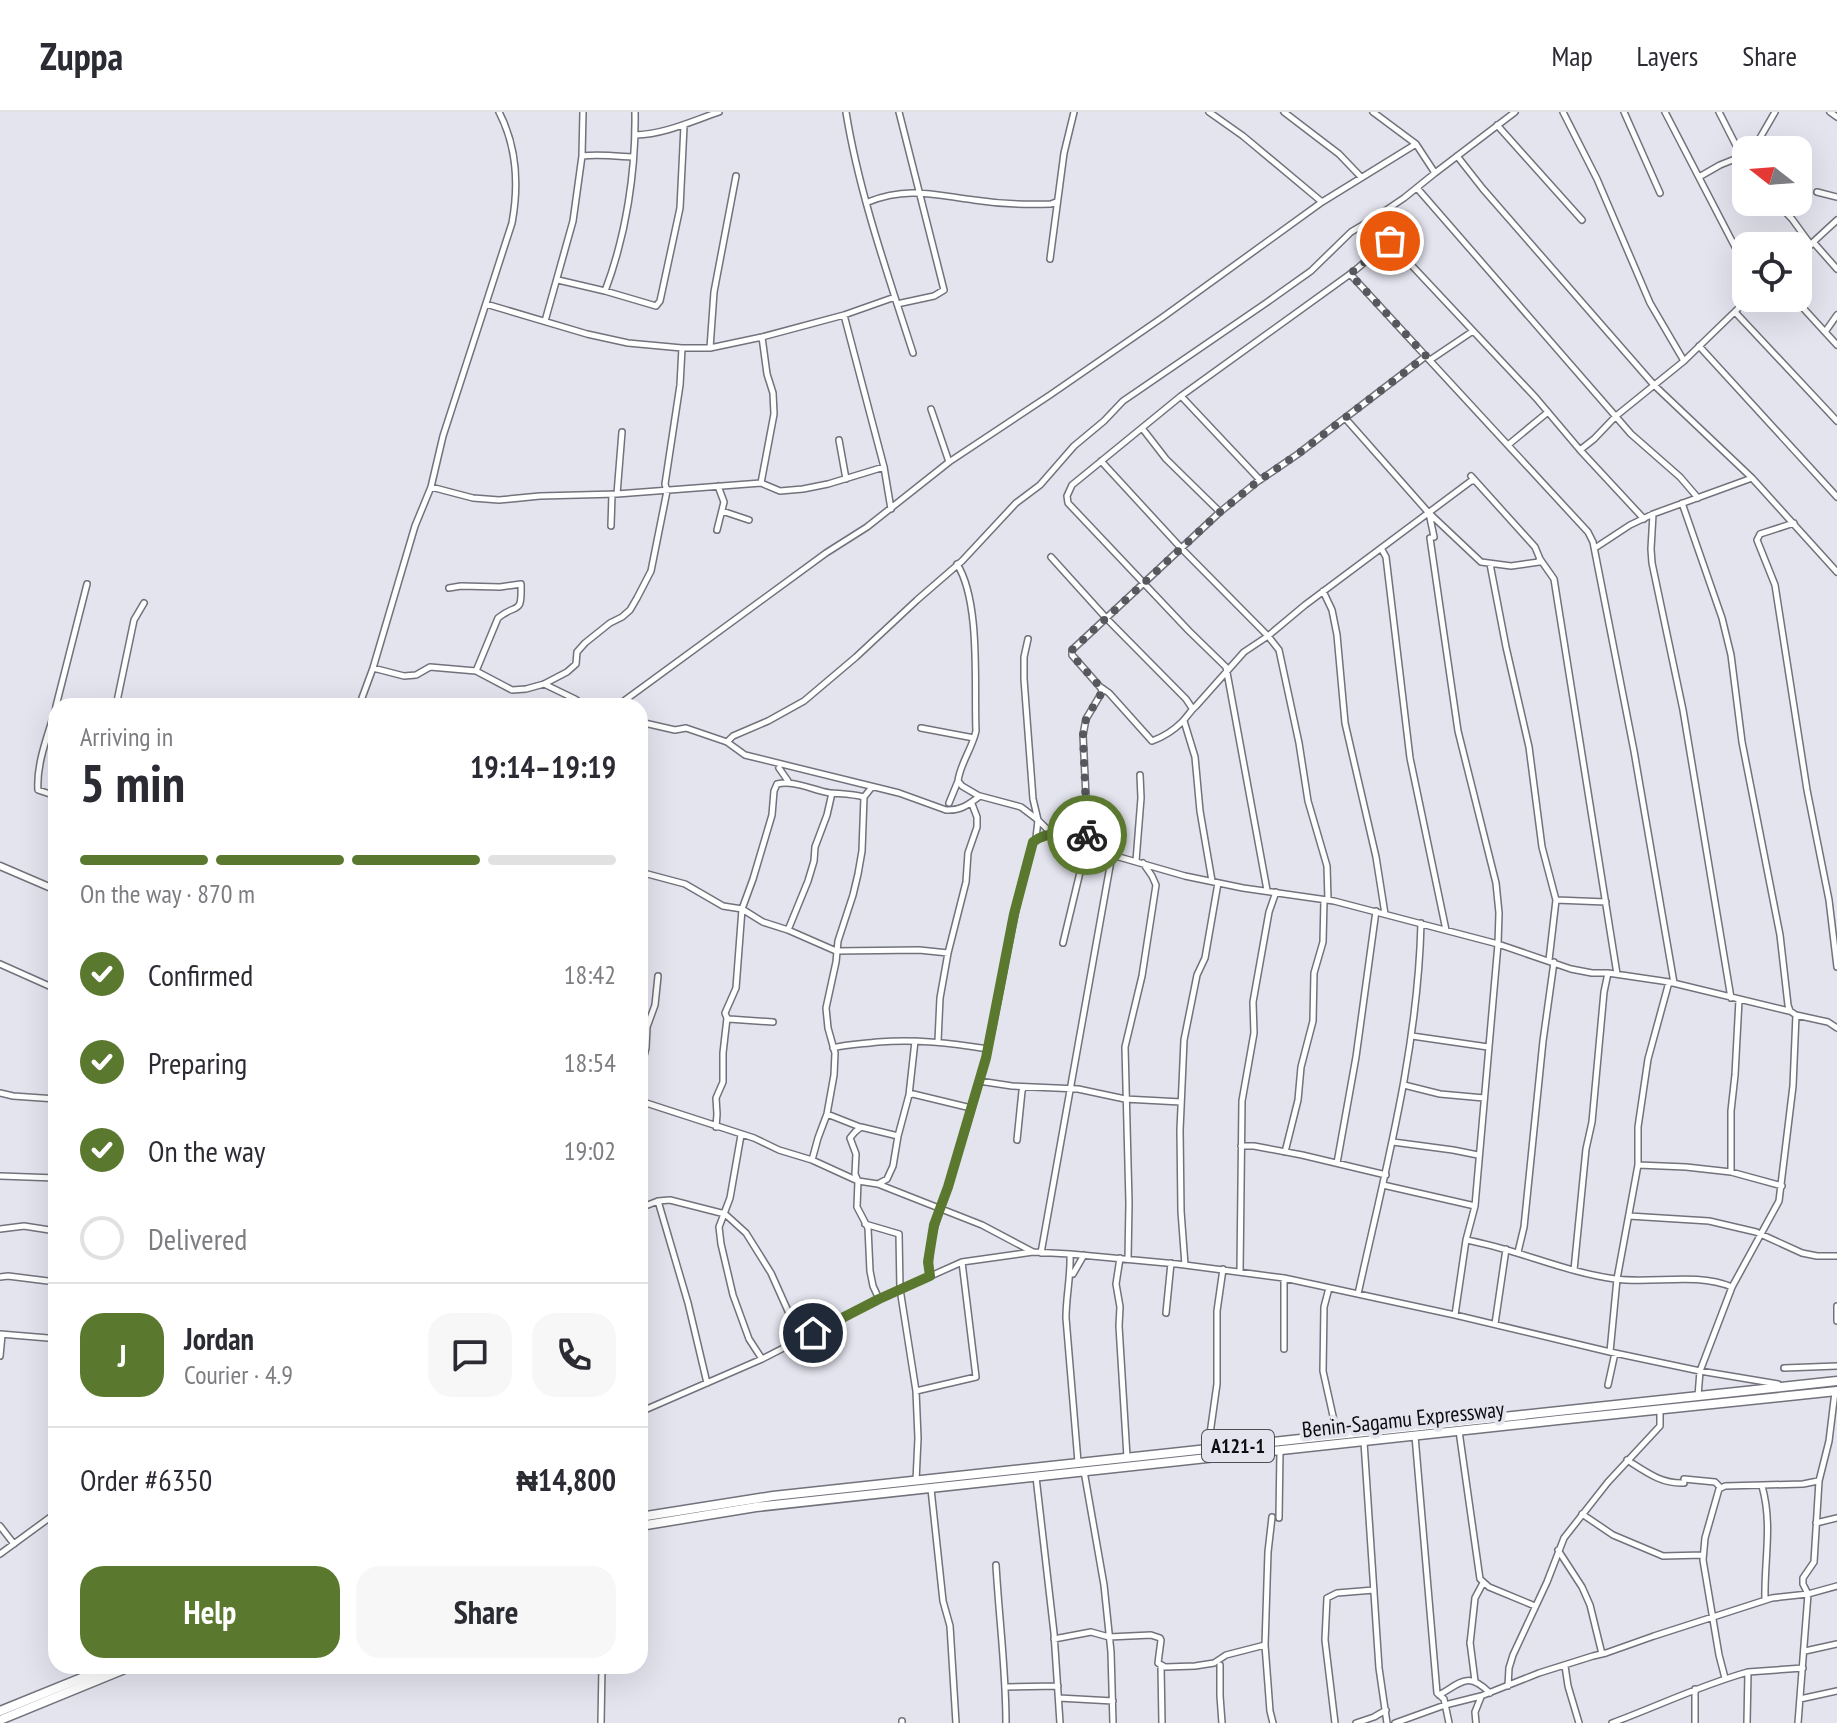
<!DOCTYPE html>
<meta charset="utf-8">
<style>
body{margin:0;font-family:"PT Sans Narrow",sans-serif;background:#f7f7f7;color:#2b2b33;height:100vh;display:flex;flex-direction:column;font-size:30px;white-space:nowrap}
*{box-sizing:border-box;margin:0}
p{font-size:26px;color:#7c7c81}
.icon{flex:none;width:44px;height:44px;fill:none;stroke:currentColor;stroke-width:2;stroke-linecap:round;stroke-linejoin:round}
.map{position:relative;flex:1;overflow:hidden}
.side{position:absolute;left:48px;top:586px;width:600px;height:976px;display:flex;flex-direction:column;background:#fff;border-radius:24px;box-shadow:0 8px 32px #0002}
.side>*{flex:none}
.needle{width:52px;rotate:287deg}
.controls{position:absolute;left:1732px;top:24px;display:grid;gap:16px}
.controls a{display:grid;place-items:center;width:80px;height:80px;border-radius:16px;background:#fff;box-shadow:0 8px 32px #0002;font-size:40px}
.pin{position:absolute;display:grid;place-items:center;width:68px;height:68px;color:#fff;margin:-34px;border:4px solid #fff;border-radius:50%;box-shadow:0 2px 8px #0007}
.courier{position:absolute;display:grid;place-items:center;width:80px;height:80px;margin:-40px;border:6px solid #5a792f;border-radius:50%;background:#fff;color:#222;box-shadow:0 2px 10px #0007}
.headline em{font-style:normal;font-weight:700}
.headline div{display:flex;flex-direction:column-reverse}
.headline{display:flex;align-items:center;justify-content:space-between;height:136px;padding:0 32px}
h1{font-size:52px;font-weight:700;line-height:60px}
.bar{display:grid;grid-template-columns:repeat(4,1fr);gap:12px 8px;align-content:center;height:96px;padding:0 32px}
.bar i{height:10px;border-radius:6px;background:#e1e1e2}
.bar .on{background:#5a792f}
.bar p{grid-column:span 4}
.line{display:flex;align-items:center;gap:20px;padding:0 32px;border-top:2px solid #e1e1e2}
.line div{flex:1}
.round{display:grid;place-items:center;flex:none;width:84px;height:84px;border-radius:24px;background:#f7f7f7}
ol{padding:0 32px;list-style:none}
li{display:flex;align-items:center;gap:24px;height:88px}
li p{margin-inline-start:auto}
li .icon{padding:8px;border-radius:50%;background:#5a792f;color:#fff;stroke-width:4}
li:last-child{color:#7c7c81}
li i{width:44px;height:44px;border:4px solid #e1e1e2;border-radius:50%}
.button{display:flex;gap:16px;margin-top:auto;padding:16px 32px}
.button a{flex:1;height:92px;border-radius:24px;background:#5a792f;color:#fff;font-size:32px;font-weight:700;line-height:92px;text-align:center}
.button a+a{background:#f7f7f7;color:#2b2b33}
header{display:flex;align-items:center;gap:48px;box-sizing:border-box;height:112px;padding:0 40px;background:#fff;border-bottom:2px solid #e1e1e2}
header strong{font-size:38px}
nav{display:flex;gap:44px;margin-inline-start:auto;font-size:28px}
.map>svg:first-child{display:block}
.lines{fill:none;stroke-linecap:round;stroke-linejoin:round}
.minor-casing{stroke:#71727b;stroke-width:8}
.tertiary-casing{stroke:#71727b;stroke-width:9}
.trunk-casing{stroke:#71727b;stroke-width:11}
.minor{stroke:#fff;stroke-width:5}
.tertiary{stroke:#fff;stroke-width:6}
.trunk{stroke:#fff;stroke-width:8}
.done{stroke:#57585e;stroke-width:8;stroke-dasharray:0 14.4}
.route{stroke:#5a792f;stroke-width:10}
.labels{text-anchor:middle;dominant-baseline:central;stroke-width:8;stroke-linejoin:round;paint-order:stroke}
.shield{fill:#e3e4ee;stroke:#4c4e53;stroke-width:2}
.shield-label{font-size:20px;font-weight:bold;fill:#0c0d10}
.street-label{font-size:22px;fill:#0c0d10;stroke:#e3e4ee}
</style>
<header>
<strong>Zuppa</strong>
<nav><a>Map</a><a>Layers</a><a>Share</a></nav>
</header>
<div class="map">
<svg width="1837" height="1611" viewBox="0 0 1837 1611">
<rect width="100%" height="100%" fill="#e3e4ee"/>
<g class="lines">
<defs>
<path id="minor" d="M846,0C859,81 888,163 913,241
M1209,0L1243,24L1322,90
M1284,0L1339,42L1361,65
M1373,0L1416,32
M1563,0L1597,67L1650,191L1684,249
M1624,0L1660,81
M1665,0L1746,156
M1719,0L1746,53
M1830,0L1837,5
M1497,13L1582,108
M636,23C665,22 692,9 719,0
M1753,38L1775,0
M582,44C598,42 616,44 632,45
M1457,44L1483,77L1654,273L1752,366L1837,460
M1435,61L1404,86L1373,107L1401,142L1536,286L1580,338
M1699,65L1720,53L1740,45
M1417,76L1631,322L1680,365L1698,386
M1817,80L1837,85
M868,90C907,74 935,83 974,88C1000,92 1025,93 1051,92L1056,90
M1776,90L1792,107L1811,133
M1814,131L1837,157
M1798,144L1837,108
M1050,147L1064,41L1074,0
M1350,162L1588,420L1593,430L1634,639L1674,871
M558,168L605,179L656,194L660,189L680,96L684,14
M605,179C626,124 636,59 635,0
M1794,186L1825,220
M486,192L587,222L628,231L682,236H710L762,225L844,203L895,185
M897,192L934,184L944,178L899,0
M1735,200L1837,309
M844,203L884,355L891,397
M1837,203L1825,220L1837,233
M545,209L573,109L582,44L583,0
M1699,234L1837,385
M710,236L714,180L736,64
M1430,248L1473,219
M1181,284L1072,373L1067,384L1068,391L1189,519L1226,555L1267,778
M931,297L949,350
M1345,306L1428,400L1481,450L1511,454L1539,450V448
M1142,316L1166,347L1220,400
M839,328L846,367
M1508,333L1548,300
M1101,349L1181,436L1268,524L1279,538L1299,631L1308,689L1327,754L1328,788
M1471,364L1535,435L1540,447L1554,467L1617,862
M1260,368L1181,284L1353,160L1390,129
M761,371L774,302L773,281L767,262L762,225
M431,375L473,386L499,388L540,384L617,382L761,371L780,379L803,377L828,372L884,355
M617,382L622,320
M1682,391L1722,506L1731,543L1742,630L1780,823L1788,893L1790,899L1796,903L1793,974L1779,1089L1732,1175L1700,1259L1698,1284
M722,399L749,408
M1429,401L1434,425
M1653,402L1651,437L1652,451L1683,598L1731,886
M1644,407L1580,338L1594,327L1616,304L1684,249L1749,186
M1794,411L1760,422L1757,428L1775,473L1807,678L1829,788L1837,855
M611,414L612,382
M717,418L724,390L718,374
M1430,426L1458,619L1496,771L1499,801L1498,832L1571,857L1592,861H1608L1669,870L1789,899
M1381,436L1386,445L1410,646L1446,818
M1595,436L1630,413L1653,402L1752,366
M1051,445L1107,507L1186,587L1192,596
M957,452C981,490 974,574 976,619C972,637 960,652 958,669L962,674L979,684
M1490,452L1506,535L1529,635L1542,735L1556,788L1549,848
M449,476L461,474L500,475L521,472C522,505 517,490 498,506L476,559
M1323,479L1332,498L1337,523L1345,611L1376,745L1385,802
M1028,527L1024,545V567L1033,687L1038,708L1052,722
M373,556L404,564L416,563L430,555L476,559L512,578L526,577L544,572L567,560L576,552L577,540L585,531L610,511L622,505L630,498L637,486L651,459L667,379L665,372L680,273L682,236
M544,572L575,587L585,594
M1102,576L1109,581L1152,629C1163,625 1174,618 1182,610C1188,604 1190,599 1196,594L1244,540L1268,524L1305,493L1471,369H1475
M116,591L127,594
M56,594L87,472
M116,594L134,508L144,491
M359,594L373,556L415,414L431,375L443,324L512,111C519,73 517,35 499,0
M617,594L826,441L867,415L949,350L1050,283L1163,205L1322,90L1416,32L1435,61L1515,0
M56,595C49,621 36,651 38,678L56,684
M1184,609L1195,645L1200,699L1212,769
M640,610L675,618L686,616L727,630
M921,616L974,626
M779,656L788,669
M949,691L958,669
M1036,726L1038,708L1021,695L980,684C969,692 961,699 946,698L899,681L745,643L727,630L733,624L768,609L804,589L856,545L917,488L962,449L1016,391L1040,373L1074,334L1104,309L1123,289L1266,191L1311,159L1351,120L1373,107
M1136,749L1141,686L1140,663
M640,760L685,772L723,794L742,797L763,810L788,818L836,839L919,838L948,841
M1556,788L1606,790
M788,818L808,769L814,749L815,735L827,703L832,681
M1063,831L1088,727L1083,623L1086,607L1102,580L1101,576L1072,543V538L1220,400L1257,370L1298,342L1426,244
M0,852L56,877
M1796,903L1828,910L1837,916
M773,910L729,907L727,906L725,901L736,876L742,797L753,767L772,703L774,679L777,672C795,668 812,678 830,681C842,682 853,682 864,685
M1412,924L1488,935
M938,929L940,886L948,841L966,770L968,741L977,715V705L972,692
M833,936C848,932 863,932 878,930C916,927 950,931 988,937
M640,959L646,936L647,915L655,893L658,864
M979,969L1012,974L1078,977L1125,987L1181,990
M1404,973L1440,982L1484,986
M0,981L13,984L56,987
M909,983L915,929
M640,989L754,1026L779,1038L812,1048L858,1069L878,1072L893,1078L982,1113L1033,1140
M827,1002L860,1015
M716,1015L717,1002L716,986L723,970V941L727,906
M741,1023L730,1086L719,1115L721,1132L733,1183L749,1227L762,1247
M1017,1028L1022,979L1024,975
M1393,1030L1453,1038L1478,1043
M1241,1034H1254L1302,1043L1386,1063
M1285,1040L1298,988L1301,955L1313,909L1314,861L1323,830L1324,788
M812,1048L818,1026L827,1002L834,963L835,941L828,916L826,896L836,850L838,829L853,783L858,762L862,739L864,685L872,675
M1337,1051L1356,945L1376,799
M1638,1053L1686,1055L1731,1060L1782,1074
M1731,1060V999L1735,963L1739,888
M0,1064L56,1066
M878,1072L887,1067L893,1054L898,1024L909,983L913,982L971,996
M1383,1073L1475,1094
M658,1089L688,1191L707,1271
M640,1096L658,1089L670,1088L725,1102L746,1121L771,1161L792,1208L813,1221
M1629,1104L1709,1109L1756,1120L1802,1141L1817,1144H1837
M865,1112L899,1122L900,1177L916,1279L918,1326L916,1369
M0,1117L24,1114L56,1119
M1466,1128C1517,1137 1564,1160 1615,1167C1654,1172 1695,1160 1732,1175
M1518,1140L1524,1115L1543,929L1554,850
M1041,1141L1112,743L1185,764L1243,776L1334,789L1498,832L1475,1094L1466,1128L1455,1203
M1070,1142C1071,1164 1066,1184 1066,1206L1078,1350
M1120,1146L1116,1172L1120,1195L1119,1214L1127,1345
M1128,1147L1129,1091L1125,935L1142,864L1156,773L1152,764L1143,751
M1185,1153L1181,1099L1180,1018L1184,928L1197,863L1205,846L1218,771
M1574,1158L1586,1037L1592,1010L1604,880L1608,861
M1240,1159L1242,989L1254,921L1253,890L1269,800L1276,780
M1073,1162L1084,1143
M930,1164C926,1131 938,1105 948,1075C961,1032 975,989 986,945C1003,874 1012,800 1033,730C1043,721 1064,721 1077,723C1089,725 1102,736 1112,743
M0,1165L8,1164L56,1170
M1284,1166V1237
M1329,1176L1324,1195L1323,1259L1337,1322
M1358,1182C1385,1059 1418,938 1421,811
M879,1187L873,1174L870,1159L868,1116L857,1095L858,1069L855,1062L856,1042L850,1026L855,1020L861,1015L898,1024
M1837,1194V1209
M1166,1201L1171,1151
M1495,1212L1506,1137
M0,1222L48,1226
M1610,1240L1617,1167L1638,1053V1015L1648,947L1669,870
M0,1244L2,1223
M1784,1256L1837,1254
M1608,1273L1615,1241
M916,1279L976,1265L962,1150
M640,1300L762,1247L879,1187L962,1150L1033,1140L1070,1142L1177,1152L1284,1166L1455,1203L1610,1240L1700,1259L1778,1272
M1459,1319L1480,1467L1489,1475L1535,1494
M1415,1324L1437,1581L1444,1587L1449,1611
M1364,1330L1379,1556L1387,1611
M1208,1336L1217,1272V1199L1223,1157
M1627,1348C1646,1360 1661,1372 1684,1371
M1084,1359L1104,1473L1111,1540L1113,1611
M1036,1365L1054,1521L1060,1611
M1684,1367L1715,1370L1720,1375
M1762,1374C1773,1413 1764,1448 1765,1488
M931,1377L943,1489L950,1514L956,1611
M1582,1402L1613,1423L1663,1444L1703,1443
M1279,1406L1280,1339
M1816,1411L1837,1406
M0,1414L14,1432
M1558,1438L1582,1475L1590,1493L1602,1542
M0,1442L56,1401
M996,1453C999,1506 1006,1558 1006,1611
M1054,1527L1091,1520L1109,1525L1151,1523L1160,1526L1161,1528L1158,1551L1165,1555L1195,1554L1214,1551L1226,1543L1265,1533L1270,1599L1273,1611
M1470,1530L1475,1569
M1470,1532L1475,1486L1483,1471
M1265,1533L1268,1440L1272,1405
M1805,1539L1837,1532
M1220,1553V1584L1222,1611
M1161,1554L1162,1611
M1565,1554L1568,1574L1579,1611
M1725,1566L1719,1543L1703,1448L1705,1426L1719,1377L1725,1374L1803,1372L1818,1369
M1508,1574L1509,1556L1513,1543L1547,1470L1564,1426L1608,1370L1660,1314V1298
M1006,1575L1058,1574
M1695,1577V1611
M1439,1583C1462,1570 1468,1559 1490,1581
M1059,1586L1113,1589
M1800,1587L1837,1579
M601,1611L602,1554
M902,1611V1609
M1335,1611L1325,1528L1327,1486L1337,1481L1374,1478
M1356,1611L1374,1605L1386,1598
M1395,1611L1445,1593L1481,1584L1539,1561L1593,1544L1606,1541L1654,1524L1772,1486L1808,1482L1837,1474
M1476,1611L1475,1600L1481,1585
M1612,1611C1658,1594 1701,1573 1748,1560
M1747,1611L1748,1560L1803,1556
M1798,1611L1808,1482L1803,1472V1466L1814,1450L1819,1369L1829,1329L1835,1280"/>
<path id="tertiary" d="M0,754L56,778"/>
<path id="trunk" d="M640,1405L773,1384L1837,1269
M640,1414L756,1395L1558,1308L1837,1279
M0,1599L111,1554
M0,1608L132,1554"/>
</defs>
<!-- minor casing -->
<use href="#minor" class="minor-casing"/>
<!-- tertiary casing -->
<use href="#tertiary" class="tertiary-casing"/>
<!-- trunk casing -->
<use href="#trunk" class="trunk-casing"/>
<!-- minor -->
<use href="#minor" class="minor"/>
<!-- tertiary -->
<use href="#tertiary" class="tertiary"/>
<!-- trunk -->
<use href="#trunk" class="trunk"/>
</g>
<g class="lines">
<!-- done -->
<path class="done" d="M1087,723L1083,623L1086,607L1102,580L1101,576L1072,543V538L1220,400L1257,370L1298,342L1426,244L1350,162L1390,129"/>
<!-- route -->
<path class="route" d="M813,1221L879,1187L930,1164L928,1150L934,1113L948,1075L986,946L1014,802L1033,730C1046,719 1072,720 1088,727L1087,723"/>
</g>
<g class="labels">
<!-- shield labels -->
<rect class="shield" x="1202" y="1318" width="72" height="32" rx="6"/>
<g class="shield-label">
<text x="1238" y="1334">A121-1</text>
</g>
<!-- street labels -->
<g class="street-label">
<text transform="translate(1403 1307) rotate(-6)">Benin-Sagamu Expressway</text>
</g>
</g>
</svg>
<div class="controls">
<a><svg class="needle" viewBox="-14 -14 28 28"><path d="M0-13l5 13h-10z" fill="#e53935"/><path d="M0 13l5-13h-10z" fill="#7c7c81"/></svg></a>
<a><svg class="icon" aria-label="locate" viewBox="0 0 24 24"><circle cx="12" cy="12" r="6"/><path d="M12 2v4M12 18v4M2 12h4M18 12h4"/></svg></a>
</div>
<div class="pin" style="left:1390px;top:129px;background:#ea580c"><svg class="icon" aria-label="bag" viewBox="0 0 24 24"><path d="M5 8h14l-1 12H6zM9 8a3 3 0 0 1 6 0"/></svg></div>
<div class="pin" style="left:813px;top:1221px;background:#1f2937"><svg class="icon" aria-label="home" viewBox="0 0 24 24"><path d="M3 11l9-7 9 7M6 9v11h12V9"/></svg></div>
<div class="courier" style="left:1087px;top:723px"><svg class="icon" aria-label="bike" viewBox="0 0 24 24"><circle cx="6" cy="16" r="4"/><circle cx="18" cy="16" r="4"/><path d="M6 16l4-8h5l3 8M10 8l3 8H6M13 5h3"/></svg></div>
<section class="side">
<div class="headline"><div><h1>5 min</h1><p>Arriving in</p></div><em>19:14–19:19</em></div>
<div class="bar"><i class="on"></i><i class="on"></i><i class="on"></i><i></i><p>On the way · 870 m</p></div>
<ol>
<li><svg class="icon" aria-label="check" viewBox="0 0 24 24"><path d="M5 12l5 5 9-10"/></svg>Confirmed<p>18:42</p></li>
<li><svg class="icon" aria-label="check" viewBox="0 0 24 24"><path d="M5 12l5 5 9-10"/></svg>Preparing<p>18:54</p></li>
<li><svg class="icon" aria-label="check" viewBox="0 0 24 24"><path d="M5 12l5 5 9-10"/></svg>On the way<p>19:02</p></li>
<li><i></i>Delivered</li>
</ol>
<div class="line" style="height:144px"><b class="round" style="background:#5a792f;color:#fff">J</b><div><b>Jordan</b><p>Courier · 4.9</p></div><a class="round"><svg class="icon" aria-label="chat" viewBox="0 0 24 24"><path d="M4 5h16v11H9l-5 4z"/></svg></a><a class="round"><svg class="icon" aria-label="phone" viewBox="0 0 24 24"><path d="M5 4h4l2 5-3 2q2 4 5 5l2-3 5 2v4C11 20 4 13 5 4z"/></svg></a></div>
<div class="line" style="height:104px"><div>Order #6350</div><b>₦14,800</b></div>
<div class="button"><a>Help</a><a>Share</a></div>
</section>
</div>
